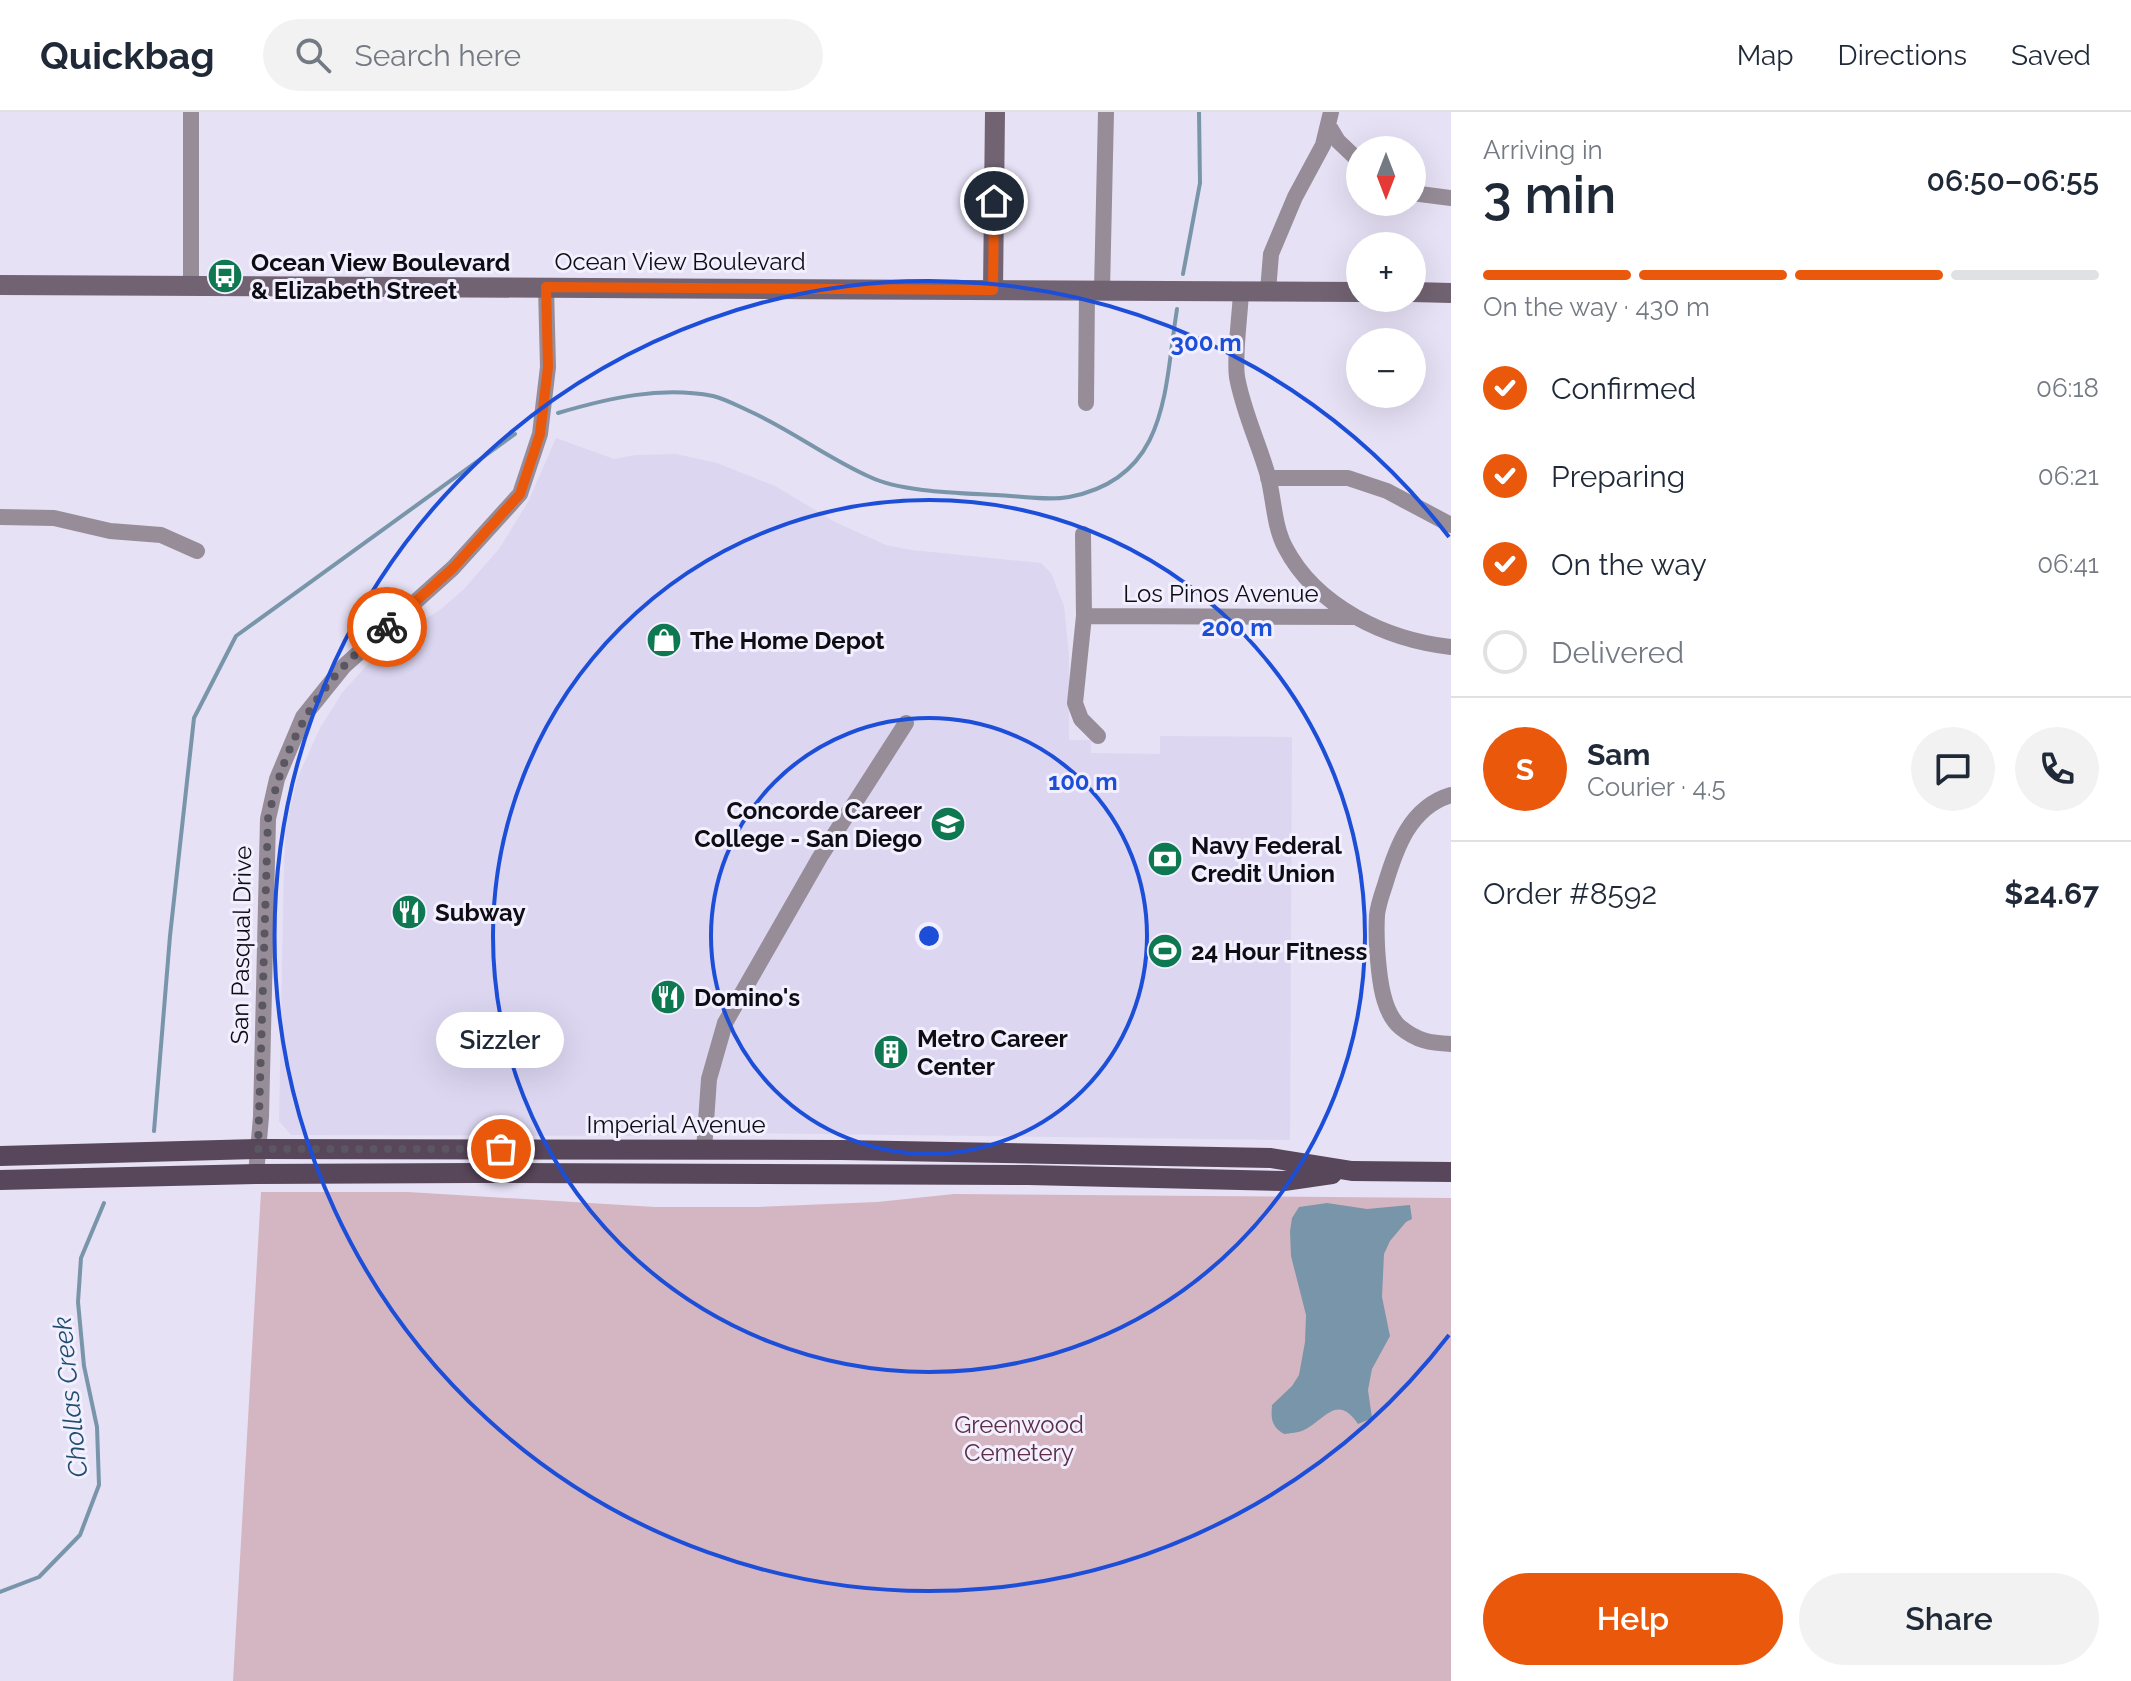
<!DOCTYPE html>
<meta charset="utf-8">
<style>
body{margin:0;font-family:Raleway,sans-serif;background:#f2f2f3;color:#1f2937;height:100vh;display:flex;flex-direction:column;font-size:30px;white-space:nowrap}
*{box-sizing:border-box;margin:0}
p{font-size:26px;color:#747a83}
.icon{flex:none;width:44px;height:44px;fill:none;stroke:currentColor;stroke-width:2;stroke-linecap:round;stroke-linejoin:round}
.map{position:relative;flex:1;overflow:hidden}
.sheet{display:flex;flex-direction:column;background:#fff;width:680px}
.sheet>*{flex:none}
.needle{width:52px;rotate:180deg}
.buttons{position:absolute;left:1346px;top:24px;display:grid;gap:16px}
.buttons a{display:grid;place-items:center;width:80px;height:80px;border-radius:50%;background:#fff;box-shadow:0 8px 32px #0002;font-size:40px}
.pin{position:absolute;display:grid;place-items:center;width:68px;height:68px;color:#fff;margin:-34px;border:4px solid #fff;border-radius:50%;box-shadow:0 2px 8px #0007}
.courier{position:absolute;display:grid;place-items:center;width:80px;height:80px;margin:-40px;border:6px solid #ea580c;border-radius:50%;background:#fff;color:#222;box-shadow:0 2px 10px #0007}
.bubble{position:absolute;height:56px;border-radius:28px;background:#fff;box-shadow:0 8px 32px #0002;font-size:26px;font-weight:600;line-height:56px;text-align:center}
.headline em{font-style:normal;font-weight:600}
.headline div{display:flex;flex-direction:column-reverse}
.headline{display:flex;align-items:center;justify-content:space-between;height:136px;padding:0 32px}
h1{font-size:52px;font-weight:600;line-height:60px}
.bar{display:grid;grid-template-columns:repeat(4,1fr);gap:12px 8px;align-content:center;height:96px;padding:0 32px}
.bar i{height:10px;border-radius:6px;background:#e0e1e3}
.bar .active{background:#ea580c}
.bar p{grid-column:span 4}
.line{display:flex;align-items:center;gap:20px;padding:0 32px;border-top:2px solid #e0e1e3}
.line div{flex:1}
.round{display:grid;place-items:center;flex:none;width:84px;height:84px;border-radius:42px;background:#f2f2f3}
ol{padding:0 32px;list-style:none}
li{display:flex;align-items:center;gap:24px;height:88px}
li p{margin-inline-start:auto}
li .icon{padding:8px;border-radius:50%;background:#ea580c;color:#fff;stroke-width:4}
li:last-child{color:#747a83}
li i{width:44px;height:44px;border:4px solid #e0e1e3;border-radius:50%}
.cta{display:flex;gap:16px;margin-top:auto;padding:16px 32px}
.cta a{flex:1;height:92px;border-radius:48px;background:#ea580c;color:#fff;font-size:32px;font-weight:600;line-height:92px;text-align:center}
.cta a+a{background:#f2f2f3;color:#1f2937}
header{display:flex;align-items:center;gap:48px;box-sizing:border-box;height:112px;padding:0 40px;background:#fff;border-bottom:2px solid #e0e1e3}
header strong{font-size:38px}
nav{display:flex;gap:44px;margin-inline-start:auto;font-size:28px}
.search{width:560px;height:72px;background:#f2f2f3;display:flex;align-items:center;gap:20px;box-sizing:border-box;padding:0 28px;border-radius:44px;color:#747a83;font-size:30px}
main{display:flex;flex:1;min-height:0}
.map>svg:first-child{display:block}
.built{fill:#dcd6f1}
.green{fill:#d4b6c3}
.water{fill:#7995aa}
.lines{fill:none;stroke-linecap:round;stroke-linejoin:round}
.stream{stroke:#7995aa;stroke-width:4}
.street{stroke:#978d98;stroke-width:16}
.secondary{stroke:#726373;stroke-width:20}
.primary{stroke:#58465a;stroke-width:20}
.done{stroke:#5a5763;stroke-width:8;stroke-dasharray:0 14.4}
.route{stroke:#ea580c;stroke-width:10}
.ring{fill:none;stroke:#1d4ed8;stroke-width:4}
.labels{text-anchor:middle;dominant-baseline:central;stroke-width:6;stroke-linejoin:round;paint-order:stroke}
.street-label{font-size:24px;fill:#0f0d14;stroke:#f2efff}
.poi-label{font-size:24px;font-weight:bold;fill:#0f0d14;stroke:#f2efff;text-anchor:start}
.park-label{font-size:24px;fill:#5d2e45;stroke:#f2efff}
.water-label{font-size:26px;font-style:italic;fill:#1f4e6f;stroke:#f2efff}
.centre{fill:#1d4ed8;stroke:#f2efff;stroke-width:4}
.ring-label{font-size:24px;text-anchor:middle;font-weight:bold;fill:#1d4ed8;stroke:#f2efff;stroke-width:6;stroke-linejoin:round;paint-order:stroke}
</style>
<header>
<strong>Quickbag</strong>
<div class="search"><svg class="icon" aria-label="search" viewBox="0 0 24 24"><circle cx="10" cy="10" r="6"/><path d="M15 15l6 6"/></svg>Search here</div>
<nav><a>Map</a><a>Directions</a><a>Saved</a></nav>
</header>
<main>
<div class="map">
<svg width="1451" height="1569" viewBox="0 0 1451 1569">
<rect width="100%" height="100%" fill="#e6e1f5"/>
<!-- built -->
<path class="built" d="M556,326L614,347L635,343L676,342L717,351L775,374L835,410L886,433L911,438L1041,451L1051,461L1064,494L1069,543V628H1091V641L1160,642V624L1292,625L1290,1028L750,1021L741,1020L735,1014L684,1015L671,1024L291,1023L279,1009L284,751L286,715L297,667L320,616L342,581L374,545L408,517L440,498L464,477L499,437L528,390Z"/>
<!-- green -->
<path class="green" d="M261,1080H408L655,1095H758L877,1090L954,1082L1451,1086V1569H233Z"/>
<!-- water -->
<path class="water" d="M1327,1091L1367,1097L1410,1093L1412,1107L1406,1110L1390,1129L1384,1142L1382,1185L1390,1224L1372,1257L1368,1278L1372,1306L1358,1312C1337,1281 1325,1308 1304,1318C1298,1321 1291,1321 1284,1322C1271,1314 1271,1307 1272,1293L1292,1274L1299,1263L1305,1230L1306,1203L1291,1144L1290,1119L1292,1106L1299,1095Z"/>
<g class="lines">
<!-- stream -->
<path class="stream" d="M1183,162L1200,71L1199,0
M558,301C609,286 660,274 713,284C725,287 736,293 747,298C790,317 827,346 870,365C901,380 961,381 996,383C1019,384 1047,389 1069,385C1169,366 1164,278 1177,197
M154,1019L170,824L194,606L236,524L515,322
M0,1480L39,1465L80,1423L99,1373L97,1315L84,1254L78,1190L81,1146L104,1091"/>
<!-- street -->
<path class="street" d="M191,0V174
M1329,14L1338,29L1360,50
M1412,81L1451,86
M1102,178L1106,0
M1268,179L1271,142L1295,85L1323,33L1331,0
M1241,180C1240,204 1234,243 1237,265C1243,299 1259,332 1268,364C1274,388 1274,414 1285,435C1316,495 1387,528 1451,535
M1086,291L1087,177
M1268,366H1348L1387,379L1451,413
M0,405L54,406L110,419L161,423L197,439
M1083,422L1084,504L1075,591L1081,607L1098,624
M1084,504L1355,505
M1451,683C1410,695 1396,736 1385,773C1382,782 1378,793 1377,803C1376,821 1377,840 1379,858C1381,877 1385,902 1400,915C1417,929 1430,931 1451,932
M704,1038L709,967L725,911L820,745L906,611
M256,1062L261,1005L268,707L277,667L303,605L344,554L453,456L520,382L540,322L548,255L546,175"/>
<!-- secondary -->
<path class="secondary" d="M0,173L1360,180
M993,178L995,0
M1412,180L1451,181"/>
<!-- primary -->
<path class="primary" d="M0,1044L258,1037L842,1038L1271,1046L1352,1059L1451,1060
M0,1068L256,1062L476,1061L1028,1063L1284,1069L1332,1062"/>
</g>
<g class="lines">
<!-- done -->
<path class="done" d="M387,515C319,568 286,625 268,707L258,1037H501"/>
<!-- route -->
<path class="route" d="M387,515L453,456L520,382L540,322L548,255L546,175L993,178L994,89"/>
</g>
<!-- distance rings -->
<g class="ring">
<circle cx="929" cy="824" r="218"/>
<circle cx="929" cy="824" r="436"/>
<path d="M1449 1223A655 655 0 1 1 1449 425"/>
</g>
<!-- icons -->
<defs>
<symbol id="bus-disc" viewBox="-11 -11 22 22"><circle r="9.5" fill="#0e7851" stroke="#f2efff"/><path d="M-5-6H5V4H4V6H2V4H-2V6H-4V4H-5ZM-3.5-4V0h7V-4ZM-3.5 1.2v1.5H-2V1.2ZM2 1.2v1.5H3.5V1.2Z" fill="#fff"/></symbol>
<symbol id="shop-disc" viewBox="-11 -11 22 22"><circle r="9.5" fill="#0e7851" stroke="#f2efff"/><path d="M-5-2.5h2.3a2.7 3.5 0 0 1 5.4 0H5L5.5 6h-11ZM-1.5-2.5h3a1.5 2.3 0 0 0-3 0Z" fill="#fff"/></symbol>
<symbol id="university-disc" viewBox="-11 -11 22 22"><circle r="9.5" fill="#0e7851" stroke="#f2efff"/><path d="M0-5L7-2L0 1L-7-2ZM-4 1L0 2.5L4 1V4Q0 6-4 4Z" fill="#fff"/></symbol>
<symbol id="bank-disc" viewBox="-11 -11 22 22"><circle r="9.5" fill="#0e7851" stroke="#f2efff"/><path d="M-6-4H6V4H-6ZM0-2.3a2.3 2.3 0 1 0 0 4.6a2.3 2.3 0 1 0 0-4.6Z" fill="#fff"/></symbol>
<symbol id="restaurant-disc" viewBox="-11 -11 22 22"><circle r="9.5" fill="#0e7851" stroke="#f2efff"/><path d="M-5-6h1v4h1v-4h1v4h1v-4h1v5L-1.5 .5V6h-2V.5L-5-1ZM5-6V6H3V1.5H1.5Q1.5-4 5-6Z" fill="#fff"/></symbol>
<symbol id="stadium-disc" viewBox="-11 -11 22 22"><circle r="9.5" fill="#0e7851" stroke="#f2efff"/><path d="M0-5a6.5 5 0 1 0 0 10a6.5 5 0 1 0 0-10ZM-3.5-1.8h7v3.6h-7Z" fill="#fff"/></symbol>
<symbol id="building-disc" viewBox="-11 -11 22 22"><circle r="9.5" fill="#0e7851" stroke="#f2efff"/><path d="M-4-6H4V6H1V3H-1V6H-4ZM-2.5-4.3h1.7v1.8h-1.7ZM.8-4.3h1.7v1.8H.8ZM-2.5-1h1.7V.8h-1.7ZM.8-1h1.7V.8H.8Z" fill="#fff"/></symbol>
</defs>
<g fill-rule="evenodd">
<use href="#bus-disc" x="205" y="144" width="40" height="40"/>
<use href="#shop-disc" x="644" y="508" width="40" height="40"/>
<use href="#university-disc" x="928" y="692" width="40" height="40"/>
<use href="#bank-disc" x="1145" y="727" width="40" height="40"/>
<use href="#restaurant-disc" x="389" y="780" width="40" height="40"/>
<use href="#stadium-disc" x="1145" y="819" width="40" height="40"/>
<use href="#restaurant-disc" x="648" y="865" width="40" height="40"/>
<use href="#building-disc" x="871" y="920" width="40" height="40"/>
</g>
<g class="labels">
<!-- street labels -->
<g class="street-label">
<text x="680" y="149">Ocean View Boulevard</text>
<text x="1221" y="481">Los Pinos Avenue</text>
<text transform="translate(241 833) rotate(-89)">San Pasqual Drive</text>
<text x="676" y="1012">Imperial Avenue</text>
</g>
<!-- poi labels -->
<g class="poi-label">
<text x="251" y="150">Ocean View Boulevard<tspan x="251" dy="28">&amp; Elizabeth Street</tspan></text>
<text x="690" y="528">The Home Depot</text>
<text x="922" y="698" text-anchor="end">Concorde Career<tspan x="922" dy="28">College - San Diego</tspan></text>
<text x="1191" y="733">Navy Federal<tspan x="1191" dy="28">Credit Union</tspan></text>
<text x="435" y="800">Subway</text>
<text x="1191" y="839">24 Hour Fitness</text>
<text x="694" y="885">Domino's</text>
<text x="917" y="926">Metro Career<tspan x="917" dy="28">Center</tspan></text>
</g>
<!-- park labels -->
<g class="park-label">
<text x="1019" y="1312">Greenwood<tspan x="1019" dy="28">Cemetery</tspan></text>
</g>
<!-- water labels -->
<g class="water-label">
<text transform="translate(70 1285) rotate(-96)">Chollas Creek</text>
</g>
</g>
<circle cx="929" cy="824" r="12" class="centre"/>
<g class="ring-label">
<text x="1206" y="239">300 m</text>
<text x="1237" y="524">200 m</text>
<text x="1083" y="678">100 m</text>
</g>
</svg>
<div class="buttons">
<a><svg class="needle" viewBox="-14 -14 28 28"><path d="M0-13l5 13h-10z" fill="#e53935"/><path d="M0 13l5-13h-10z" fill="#747a83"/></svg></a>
<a>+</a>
<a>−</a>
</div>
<div class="pin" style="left:501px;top:1037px;background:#ea580c"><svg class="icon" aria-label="bag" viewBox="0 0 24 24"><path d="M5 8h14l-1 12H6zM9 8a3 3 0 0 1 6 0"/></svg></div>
<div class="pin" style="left:994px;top:89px;background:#1f2937"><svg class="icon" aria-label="home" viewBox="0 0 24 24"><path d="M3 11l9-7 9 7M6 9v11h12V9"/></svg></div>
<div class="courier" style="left:387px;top:515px"><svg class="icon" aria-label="bike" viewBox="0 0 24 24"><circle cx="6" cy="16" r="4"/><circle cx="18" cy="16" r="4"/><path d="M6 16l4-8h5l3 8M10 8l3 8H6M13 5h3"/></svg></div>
<div class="bubble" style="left:436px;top:900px;width:128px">Sizzler</div>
</div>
<section class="sheet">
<div class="headline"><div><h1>3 min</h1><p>Arriving in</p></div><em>06:50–06:55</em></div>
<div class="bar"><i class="active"></i><i class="active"></i><i class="active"></i><i></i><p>On the way · 430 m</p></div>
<ol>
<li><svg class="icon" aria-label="check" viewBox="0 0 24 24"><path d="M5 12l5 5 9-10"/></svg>Confirmed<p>06:18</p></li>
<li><svg class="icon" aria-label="check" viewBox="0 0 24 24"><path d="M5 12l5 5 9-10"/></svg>Preparing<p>06:21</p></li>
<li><svg class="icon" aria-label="check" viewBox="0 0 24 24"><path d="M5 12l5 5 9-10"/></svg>On the way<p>06:41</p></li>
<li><i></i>Delivered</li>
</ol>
<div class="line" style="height:144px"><b class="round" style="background:#ea580c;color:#fff">S</b><div><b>Sam</b><p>Courier · 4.5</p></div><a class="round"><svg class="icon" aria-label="chat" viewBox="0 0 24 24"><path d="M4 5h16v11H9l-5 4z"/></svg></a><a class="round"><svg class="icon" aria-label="phone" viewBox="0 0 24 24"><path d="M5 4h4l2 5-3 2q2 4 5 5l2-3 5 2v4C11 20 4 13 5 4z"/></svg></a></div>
<div class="line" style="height:104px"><div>Order #8592</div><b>$24.67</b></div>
<div class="cta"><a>Help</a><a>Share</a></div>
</section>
</main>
